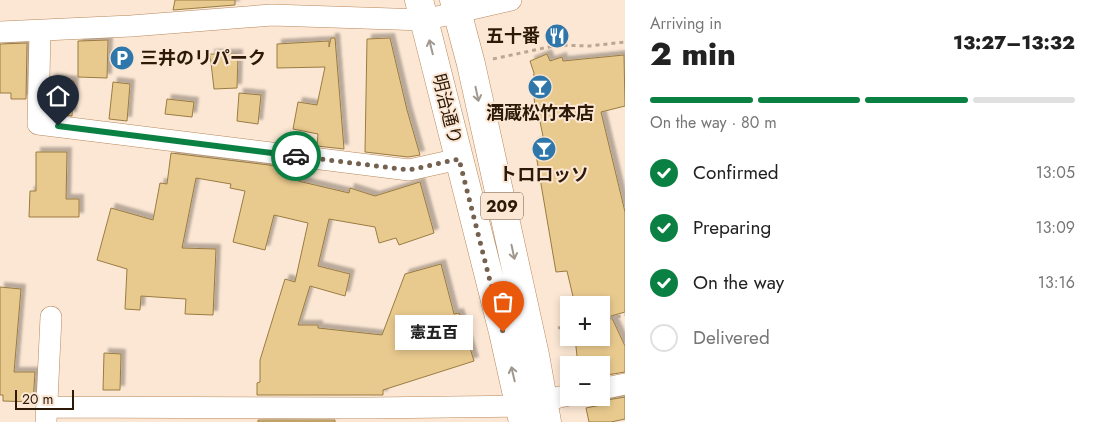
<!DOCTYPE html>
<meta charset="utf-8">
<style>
body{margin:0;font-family:Jost,"Noto Sans JP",sans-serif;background:#f6f6f6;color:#222;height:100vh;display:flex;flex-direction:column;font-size:19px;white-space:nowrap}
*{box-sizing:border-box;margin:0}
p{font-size:16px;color:#767676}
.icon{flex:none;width:28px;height:28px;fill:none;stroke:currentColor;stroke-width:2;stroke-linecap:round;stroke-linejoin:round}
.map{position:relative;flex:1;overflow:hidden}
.side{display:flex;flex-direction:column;background:#fff;width:475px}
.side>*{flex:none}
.tools{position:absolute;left:560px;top:296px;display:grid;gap:10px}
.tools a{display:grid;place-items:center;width:50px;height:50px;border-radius:0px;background:#fff;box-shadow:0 2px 8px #0003;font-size:25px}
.scale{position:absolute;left:15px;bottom:12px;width:59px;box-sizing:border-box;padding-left:5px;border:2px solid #2c1907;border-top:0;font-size:14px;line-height:18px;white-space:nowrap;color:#2c1907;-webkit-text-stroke:4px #fce7d4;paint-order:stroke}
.pin{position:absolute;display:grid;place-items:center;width:42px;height:42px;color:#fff;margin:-51px -21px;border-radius:50% 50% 50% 0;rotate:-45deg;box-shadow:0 0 5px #0007}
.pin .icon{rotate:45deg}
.courier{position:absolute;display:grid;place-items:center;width:50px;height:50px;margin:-25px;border:4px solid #0b8043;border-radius:50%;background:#fff;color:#222;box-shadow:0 1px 6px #0007}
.bubble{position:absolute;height:35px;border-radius:0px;background:#fff;box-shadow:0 2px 8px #0003;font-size:16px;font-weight:800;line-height:35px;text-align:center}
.headline em{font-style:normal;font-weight:800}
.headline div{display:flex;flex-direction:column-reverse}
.headline{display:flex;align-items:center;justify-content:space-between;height:85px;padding:0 25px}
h1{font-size:32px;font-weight:800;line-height:38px}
.bar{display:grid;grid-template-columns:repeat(4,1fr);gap:8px 5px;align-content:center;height:60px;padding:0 25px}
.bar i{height:6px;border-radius:4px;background:#e0e0e0}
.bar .active{background:#0b8043}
.bar p{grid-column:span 4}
ol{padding:0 25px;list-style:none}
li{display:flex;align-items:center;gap:15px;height:55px}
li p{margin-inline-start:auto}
li .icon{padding:5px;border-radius:50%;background:#0b8043;color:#fff;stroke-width:4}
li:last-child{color:#767676}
li i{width:28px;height:28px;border:2px solid #e0e0e0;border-radius:50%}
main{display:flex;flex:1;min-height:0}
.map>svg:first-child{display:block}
.building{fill:#e9ca8e;stroke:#997c42;filter:url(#shadow)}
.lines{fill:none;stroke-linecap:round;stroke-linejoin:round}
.minor-casing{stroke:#b8885b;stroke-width:22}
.highway-casing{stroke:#b8885b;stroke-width:29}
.path{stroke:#baa693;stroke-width:3;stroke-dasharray:4 4;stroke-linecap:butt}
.minor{stroke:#fff;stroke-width:21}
.highway{stroke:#fff;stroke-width:28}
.oneway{stroke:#a0988f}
.done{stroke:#75614f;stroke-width:5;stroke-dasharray:0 9}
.route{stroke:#0b8043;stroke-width:6}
.labels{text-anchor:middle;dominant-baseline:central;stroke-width:4;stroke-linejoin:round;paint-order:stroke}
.shield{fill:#fce7d4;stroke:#6a5744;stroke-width:1}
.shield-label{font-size:16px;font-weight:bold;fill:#2c1907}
.poi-label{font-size:18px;font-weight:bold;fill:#2c1907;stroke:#fce7d4}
.street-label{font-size:18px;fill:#2c1907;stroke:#fce7d4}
</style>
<main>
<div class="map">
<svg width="625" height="422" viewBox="0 0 625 422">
<defs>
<filter id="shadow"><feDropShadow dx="4.5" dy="-4.5" stdDeviation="1" flood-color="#0004"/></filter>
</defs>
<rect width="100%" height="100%" fill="#fce7d4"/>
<!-- building -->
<path class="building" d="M175,0H235V5L173,10Z
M331,38H335L344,149L317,146L318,134L293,129L298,102L317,105L325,67L277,68V44L329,41V47Z
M390,38L407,110L420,155L408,157L365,152L367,39Z
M108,40L107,78L78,77V41Z
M27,43L26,99H11V93H0V44Z
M210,54H238L237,88L214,89Z
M547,54L550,61L562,57L563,61L624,55L625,106L601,112L625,212V312L611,316L625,346V372L601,376V365H578L575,338H601V305H575L567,271L556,272L534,143L544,141L538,112L535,108L533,85L534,73L530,61Z
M51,79L74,81L72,116L51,113Z
M113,82L130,84L127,121L109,119Z
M239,93L261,95L258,124L237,121Z
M167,99L194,102L192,117L165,114Z
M36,152H67L66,199H79V217H29L30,191H36Z
M171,153L301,169L298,181L349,193L350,188L375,196L420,182L434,233L399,245L396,238L379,243L375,227L329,219L318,266L350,274L345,296L310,286L298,325H318V328L382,335L405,274L441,264L454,314L459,313L474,361L383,390V395H257V383L260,382V360L285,279L295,282L308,223L274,215L265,250L233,242L245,191L230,188L231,184L196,178L182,248L216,249L213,315L185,314L186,299L141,296L140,310L125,309L127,269L97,260L111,208L153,220L160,183L167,184Z
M0,287L21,289L14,372H35L33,402L3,401V395H0Z
M104,353L121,354L120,390H103Z
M625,397V419L611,422H589L586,408L601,405V401Z
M258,420H335V422H258Z"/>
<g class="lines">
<defs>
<path id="minor" d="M40,31L38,124L409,170L459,159
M0,32L131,26L272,15L424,20L511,0
M601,389L625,384
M48,407L369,408L520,406L569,395
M46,422L51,317"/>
<path id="highway" d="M419,0L503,332L523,422
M454,0L471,64L535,355L547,422"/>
</defs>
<!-- minor casing -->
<use href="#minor" class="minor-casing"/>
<!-- highway casing -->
<use href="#highway" class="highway-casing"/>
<!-- path -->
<path class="path" d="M493,59L558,45L589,46L625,42
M601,320L625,315
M558,328L569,326"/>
<!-- minor -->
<use href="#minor" class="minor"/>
<!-- highway -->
<use href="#highway" class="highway"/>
</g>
<!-- one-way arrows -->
<defs><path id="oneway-shaft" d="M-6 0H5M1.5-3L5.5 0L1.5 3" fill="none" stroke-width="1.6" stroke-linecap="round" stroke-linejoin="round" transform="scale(1.25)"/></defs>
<g class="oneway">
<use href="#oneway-shaft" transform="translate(431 47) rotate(-104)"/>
<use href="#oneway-shaft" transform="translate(477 94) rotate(78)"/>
<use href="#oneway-shaft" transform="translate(513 252) rotate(78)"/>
<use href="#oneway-shaft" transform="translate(513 374) rotate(-103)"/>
</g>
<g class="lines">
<!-- done -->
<path class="done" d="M296,156L409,170L459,159L503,332"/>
<!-- route -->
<path class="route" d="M58,126L296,156"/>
</g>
<!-- icons -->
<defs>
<symbol id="restaurant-disc" viewBox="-11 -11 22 22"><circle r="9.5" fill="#2f77ab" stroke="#fce7d4"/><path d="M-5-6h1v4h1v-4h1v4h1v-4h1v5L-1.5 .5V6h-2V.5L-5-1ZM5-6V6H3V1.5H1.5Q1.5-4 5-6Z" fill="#fff"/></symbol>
<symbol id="parking-disc" viewBox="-11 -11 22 22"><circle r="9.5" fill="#2f77ab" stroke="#fce7d4"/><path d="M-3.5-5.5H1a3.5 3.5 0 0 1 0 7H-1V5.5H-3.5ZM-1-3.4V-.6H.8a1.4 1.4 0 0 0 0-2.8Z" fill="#fff"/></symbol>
<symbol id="bar-disc" viewBox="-11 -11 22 22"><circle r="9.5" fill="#2f77ab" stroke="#fce7d4"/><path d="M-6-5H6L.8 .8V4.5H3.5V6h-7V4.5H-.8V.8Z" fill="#fff"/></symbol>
</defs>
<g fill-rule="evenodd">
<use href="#restaurant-disc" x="543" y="22" width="28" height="28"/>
<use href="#parking-disc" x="108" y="44" width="28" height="28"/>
<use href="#bar-disc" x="526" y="73" width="28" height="28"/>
<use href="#bar-disc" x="530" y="135" width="28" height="28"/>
</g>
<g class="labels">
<!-- shield labels -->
<rect class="shield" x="481" y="192.5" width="42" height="27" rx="4"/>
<g class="shield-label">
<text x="502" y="206">209</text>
</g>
<!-- poi labels -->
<g class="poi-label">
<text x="540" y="36" text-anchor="end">五十番</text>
<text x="140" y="58" text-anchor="start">三井のリパーク</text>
<text x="540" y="113">酒蔵松竹本店</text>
<text x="544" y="175">トロロッソ</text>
</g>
<!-- street labels -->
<g class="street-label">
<text transform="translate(447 109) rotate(76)">明治通り</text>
</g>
</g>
</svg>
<div class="tools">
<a>+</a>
<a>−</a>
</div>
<div class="scale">20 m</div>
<div class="pin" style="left:503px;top:332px;background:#ea580c"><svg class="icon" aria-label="bag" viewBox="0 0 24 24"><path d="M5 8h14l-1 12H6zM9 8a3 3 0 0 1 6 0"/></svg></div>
<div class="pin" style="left:58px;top:126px;background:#1f2937"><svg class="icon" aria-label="home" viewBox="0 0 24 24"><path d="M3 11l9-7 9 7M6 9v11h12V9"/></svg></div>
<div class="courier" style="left:296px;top:156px"><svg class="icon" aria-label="car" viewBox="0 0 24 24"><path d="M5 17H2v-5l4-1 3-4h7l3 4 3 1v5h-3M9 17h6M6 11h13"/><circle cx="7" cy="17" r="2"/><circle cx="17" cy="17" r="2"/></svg></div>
<div class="bubble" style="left:395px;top:315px;width:78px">憲五百</div>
</div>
<section class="side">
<div class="headline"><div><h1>2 min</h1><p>Arriving in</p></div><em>13:27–13:32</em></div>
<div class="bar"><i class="active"></i><i class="active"></i><i class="active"></i><i></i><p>On the way · 80 m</p></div>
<ol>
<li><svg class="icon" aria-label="check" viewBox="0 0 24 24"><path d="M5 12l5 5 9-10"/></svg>Confirmed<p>13:05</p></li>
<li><svg class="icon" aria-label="check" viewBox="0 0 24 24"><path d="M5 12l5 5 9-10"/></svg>Preparing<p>13:09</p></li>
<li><svg class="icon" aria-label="check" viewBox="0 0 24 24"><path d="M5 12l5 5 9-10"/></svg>On the way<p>13:16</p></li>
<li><i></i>Delivered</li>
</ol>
</section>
</main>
